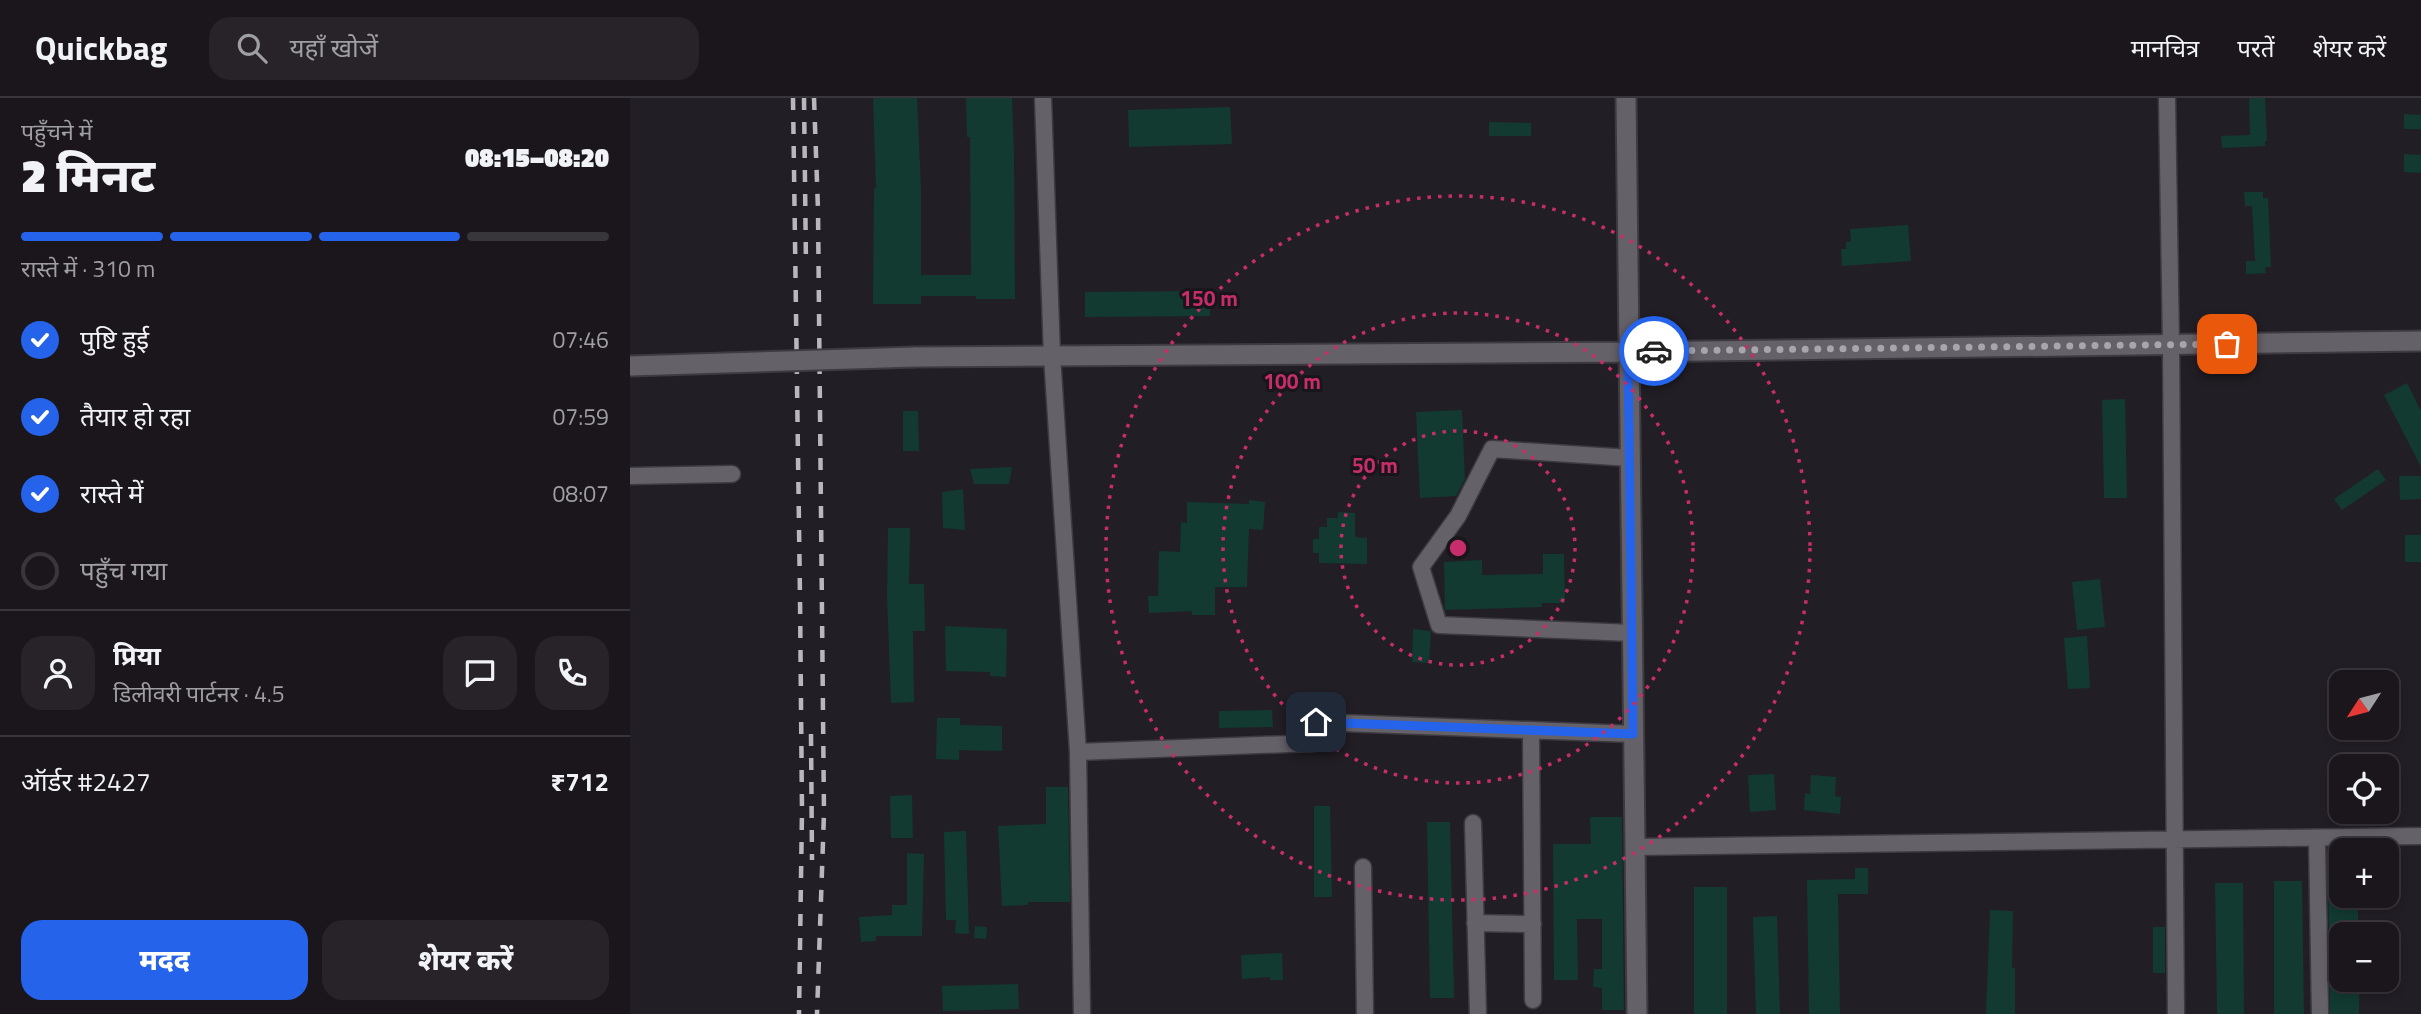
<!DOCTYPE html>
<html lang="hi">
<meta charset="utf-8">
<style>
body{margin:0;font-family:"Titillium Web","Noto Sans Devanagari",sans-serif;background:#272329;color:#f1f3f6;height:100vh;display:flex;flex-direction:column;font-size:26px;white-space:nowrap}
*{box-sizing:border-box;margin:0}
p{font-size:23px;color:#9f9fa3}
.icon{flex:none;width:38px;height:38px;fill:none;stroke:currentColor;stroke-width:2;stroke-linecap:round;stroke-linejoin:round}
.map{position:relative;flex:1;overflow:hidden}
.side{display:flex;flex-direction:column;background:#1a161c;width:630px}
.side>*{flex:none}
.needle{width:46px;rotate:234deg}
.buttons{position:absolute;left:1699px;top:572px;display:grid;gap:14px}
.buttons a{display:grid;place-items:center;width:70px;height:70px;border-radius:14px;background:#1a161c;box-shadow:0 4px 10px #0003,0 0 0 2px #38353b;font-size:35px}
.pin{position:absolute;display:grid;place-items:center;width:60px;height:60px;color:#fff;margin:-30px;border-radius:14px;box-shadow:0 4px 10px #0006}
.courier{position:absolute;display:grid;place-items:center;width:70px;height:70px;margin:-35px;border:5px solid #2563eb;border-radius:50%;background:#fff;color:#222;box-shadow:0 2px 9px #0007}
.summary em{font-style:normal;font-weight:800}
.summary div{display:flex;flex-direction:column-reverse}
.summary{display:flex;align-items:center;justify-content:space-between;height:119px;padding:0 21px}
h1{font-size:46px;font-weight:800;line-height:52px}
.bar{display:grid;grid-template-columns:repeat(4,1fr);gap:10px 7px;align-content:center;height:84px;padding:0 21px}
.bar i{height:9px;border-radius:5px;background:#38353b}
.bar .current{background:#2563eb}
.bar p{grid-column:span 4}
.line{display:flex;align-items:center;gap:18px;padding:0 21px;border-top:2px solid #38353b}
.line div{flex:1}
.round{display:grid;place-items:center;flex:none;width:74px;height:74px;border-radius:21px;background:#272329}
ol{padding:0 21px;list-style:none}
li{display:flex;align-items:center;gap:21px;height:77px}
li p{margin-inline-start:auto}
li .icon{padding:7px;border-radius:50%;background:#2563eb;color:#fff;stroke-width:4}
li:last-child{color:#9f9fa3}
li i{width:38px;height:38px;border:4px solid #38353b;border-radius:50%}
.cta{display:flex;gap:14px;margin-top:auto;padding:14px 21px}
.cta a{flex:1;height:80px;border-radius:21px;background:#2563eb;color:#fff;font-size:28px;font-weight:800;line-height:80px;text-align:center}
.cta a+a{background:#272329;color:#f1f3f6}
header{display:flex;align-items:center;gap:42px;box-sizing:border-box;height:98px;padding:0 35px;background:#1a161c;border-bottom:2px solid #38353b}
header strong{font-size:33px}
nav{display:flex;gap:38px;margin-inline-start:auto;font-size:24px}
.search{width:490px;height:63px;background:#272329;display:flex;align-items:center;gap:18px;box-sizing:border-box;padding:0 24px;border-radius:21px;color:#9f9fa3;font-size:26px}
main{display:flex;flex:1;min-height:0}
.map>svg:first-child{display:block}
.building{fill:#123a31}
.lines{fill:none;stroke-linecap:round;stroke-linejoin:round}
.minor-casing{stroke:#3d3b40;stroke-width:19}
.tertiary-casing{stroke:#3d3b40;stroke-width:23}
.minor{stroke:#656169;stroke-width:16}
.tertiary{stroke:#656169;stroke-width:19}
.rail{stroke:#b9b7bc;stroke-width:4.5;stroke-dasharray:12 12;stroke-linecap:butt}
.tertiary-bridge-casing{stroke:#3d3b40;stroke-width:23;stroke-linecap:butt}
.tertiary-bridge{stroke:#656169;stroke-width:19}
.done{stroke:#a8a5ab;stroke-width:7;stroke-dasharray:0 12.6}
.route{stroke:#2563eb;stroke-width:9}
.ring{fill:none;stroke:#c72d6a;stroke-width:3.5;stroke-dasharray:3.5 7}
.centre{fill:#c72d6a;stroke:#18151b;stroke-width:3.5}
.ring-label{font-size:21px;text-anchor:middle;font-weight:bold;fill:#c72d6a;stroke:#18151b;stroke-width:6;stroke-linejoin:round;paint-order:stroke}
</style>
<header>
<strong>Quickbag</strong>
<div class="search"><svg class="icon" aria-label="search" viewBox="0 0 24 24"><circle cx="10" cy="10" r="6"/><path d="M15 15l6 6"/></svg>यहाँ खोजें</div>
<nav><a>मानचित्र</a><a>परतें</a><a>शेयर करें</a></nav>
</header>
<main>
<section class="side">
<div class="summary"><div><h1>2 मिनट</h1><p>पहुँचने में</p></div><em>08:15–08:20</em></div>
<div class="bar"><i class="current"></i><i class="current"></i><i class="current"></i><i></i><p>रास्ते में · 310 m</p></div>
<ol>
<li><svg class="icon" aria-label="check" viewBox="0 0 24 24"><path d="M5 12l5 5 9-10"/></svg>पुष्टि हुई<p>07:46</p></li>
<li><svg class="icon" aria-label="check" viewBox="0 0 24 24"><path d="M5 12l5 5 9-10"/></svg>तैयार हो रहा<p>07:59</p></li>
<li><svg class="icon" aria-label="check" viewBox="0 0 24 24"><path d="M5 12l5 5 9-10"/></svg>रास्ते में<p>08:07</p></li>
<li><i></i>पहुँच गया</li>
</ol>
<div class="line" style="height:126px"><a class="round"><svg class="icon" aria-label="person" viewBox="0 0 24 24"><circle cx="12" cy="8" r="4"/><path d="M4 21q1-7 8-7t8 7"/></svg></a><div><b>प्रिया</b><p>डिलीवरी पार्टनर · 4.5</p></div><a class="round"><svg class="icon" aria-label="chat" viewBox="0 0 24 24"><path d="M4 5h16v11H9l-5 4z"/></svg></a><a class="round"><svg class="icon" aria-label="phone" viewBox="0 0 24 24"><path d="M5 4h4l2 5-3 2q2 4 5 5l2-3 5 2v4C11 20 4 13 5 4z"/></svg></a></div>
<div class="line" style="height:91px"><div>ऑर्डर #2427</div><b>₹712</b></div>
<div class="cta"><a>मदद</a><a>शेयर करें</a></div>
</section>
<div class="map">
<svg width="1791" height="916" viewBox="0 0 1791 916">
<rect width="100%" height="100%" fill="#221e25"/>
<!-- building -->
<path class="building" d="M243,0H287L291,90V177H341L340,39H337L336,0H382L384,55L385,201H346V198H291V206H243L244,90H246Z
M1619,0H1635L1637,43H1635V48L1592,50L1591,38L1620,37Z
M600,9L602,46L499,49L498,12Z
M1774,16L1791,17V31H1774Z
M859,24L901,25V38H859Z
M1774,56L1791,57V75L1774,74Z
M1614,94H1633V100H1638L1641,169H1635L1636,175L1616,176V163H1625L1622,108H1615Z
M1278,127L1281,163L1212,168L1211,151H1216V144H1221L1220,131Z
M580,193V218L455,219V194Z
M1777,285L1791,313V369L1754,297Z
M1495,301L1497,400H1474L1472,302Z
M832,312L835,381L826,398L790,400L786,314Z
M273,313H288L289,353H273Z
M382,369L379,386H344L340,371Z
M1748,371L1756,382L1712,412L1704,401Z
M1769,378H1791V401L1770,402Z
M333,391L335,432L313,430L312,394Z
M619,402L635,404L633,432L619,431L617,489H585V517H562V513L519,515L518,498H528L529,453L550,454L551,424L557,425V404L619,406Z
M708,414L725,415V439L737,440V466L689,465V455H683V441H689V429H697V420H708Z
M258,430H280L279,486H294L295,533H283L284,604L261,605L257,499Z
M1775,437H1791V464H1775Z
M913,456H934L935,505H912V509L815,512L814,464L852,462V477L913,476Z
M1470,481L1475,529L1447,532L1442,484Z
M315,528L377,531L376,579L360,578V574L316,573Z
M783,531L801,533L799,565L782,564Z
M1457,538L1460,590L1438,591L1434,540Z
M642,612L643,629L589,630V613Z
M307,620H330V627L372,628V653L329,652V662L306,661Z
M1144,676L1146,712L1120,714L1118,677Z
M1181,677L1206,679L1205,698L1211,699L1210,716L1174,712L1175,695L1180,696Z
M416,689H438L440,804H398V807L372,808L368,728L416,726Z
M282,697L283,740H261L260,698Z
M684,708H700L702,799H684Z
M960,719H992L994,912H972V890L963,889L964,871H972V821H947L948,882H924L923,746H961Z
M797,724H820L824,900H800Z
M336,733L338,803L339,836L325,835L326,822H316L314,734Z
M277,755L294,756L292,838H246V843L231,844L229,819L262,817V807H277Z
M1698,769H1712V798H1728V836H1712V882H1729V916H1700Z
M1225,770H1238V796H1208L1210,916H1179L1177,782L1225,781Z
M1644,783H1672L1674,916H1644Z
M1585,785H1613L1614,916H1587Z
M1064,789H1097V916H1064Z
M1360,812L1383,813L1382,870H1385V916H1356Z
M1147,818L1150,916H1126L1123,819Z
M345,828L357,829L356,841L344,840Z
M1523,829H1535V875H1523Z
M652,855L653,882H640V879L612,881L611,857Z
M388,886L389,911L313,913L312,888Z"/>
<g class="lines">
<defs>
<path id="minor" d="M413,0L422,258L448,654L452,916
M1537,0L1541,247L1546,916
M1000,360L862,351L828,418L791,469L809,527L1002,535
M0,378L102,376
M686,624L1003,636
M901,632L903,902
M448,654L684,645
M843,725L848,916
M1687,740L1690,916
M1005,749L1791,738
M733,769L735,916
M845,825L903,826"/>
<path id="tertiary" d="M996,0L1007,916
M285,259L998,254L1791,243"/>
</defs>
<!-- minor casing -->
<use href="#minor" class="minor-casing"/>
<!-- tertiary casing -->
<use href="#tertiary" class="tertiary-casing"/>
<!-- minor -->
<use href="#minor" class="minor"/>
<!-- tertiary -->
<use href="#tertiary" class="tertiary"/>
<!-- rail -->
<path class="rail" d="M163,0L170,499L172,713L169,916
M174,0L176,167
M184,0L188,112L194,715L187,916
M181,636L182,762"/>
<defs>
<path id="tertiary-bridge" d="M0,268L285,259"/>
</defs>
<!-- tertiary-bridge casing -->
<use href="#tertiary-bridge" class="tertiary-bridge-casing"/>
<!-- tertiary-bridge -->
<use href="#tertiary-bridge" class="tertiary-bridge"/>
</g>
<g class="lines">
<!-- done -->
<path class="done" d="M1024,253L1597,246"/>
<!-- route -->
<path class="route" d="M686,624L1003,636L998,254L1024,253"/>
</g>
<!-- distance rings -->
<g class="ring">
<circle cx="828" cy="450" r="117"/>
<circle cx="828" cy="450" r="235"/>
<circle cx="828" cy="450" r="352"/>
</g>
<circle cx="828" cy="450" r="10" class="centre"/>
<g class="ring-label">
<text x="579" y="208">150 m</text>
<text x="662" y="291">100 m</text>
<text x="745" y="375">50 m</text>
</g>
</svg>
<div class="buttons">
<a><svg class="needle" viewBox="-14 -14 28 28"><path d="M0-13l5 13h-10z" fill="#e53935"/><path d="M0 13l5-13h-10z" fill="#9f9fa3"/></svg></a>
<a><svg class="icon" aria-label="locate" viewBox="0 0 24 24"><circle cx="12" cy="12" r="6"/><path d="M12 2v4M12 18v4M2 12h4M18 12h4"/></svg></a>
<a>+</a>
<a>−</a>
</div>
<div class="pin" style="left:1597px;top:246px;background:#ea580c"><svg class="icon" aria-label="bag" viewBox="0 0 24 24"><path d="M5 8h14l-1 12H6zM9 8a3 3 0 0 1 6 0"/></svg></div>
<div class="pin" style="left:686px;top:624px;background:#1f2937"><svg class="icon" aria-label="home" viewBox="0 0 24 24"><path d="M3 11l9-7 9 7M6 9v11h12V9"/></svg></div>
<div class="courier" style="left:1024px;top:253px"><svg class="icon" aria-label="car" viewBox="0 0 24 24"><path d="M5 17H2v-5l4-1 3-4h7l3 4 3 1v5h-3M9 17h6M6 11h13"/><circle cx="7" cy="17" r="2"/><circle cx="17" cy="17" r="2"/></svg></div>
</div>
</main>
